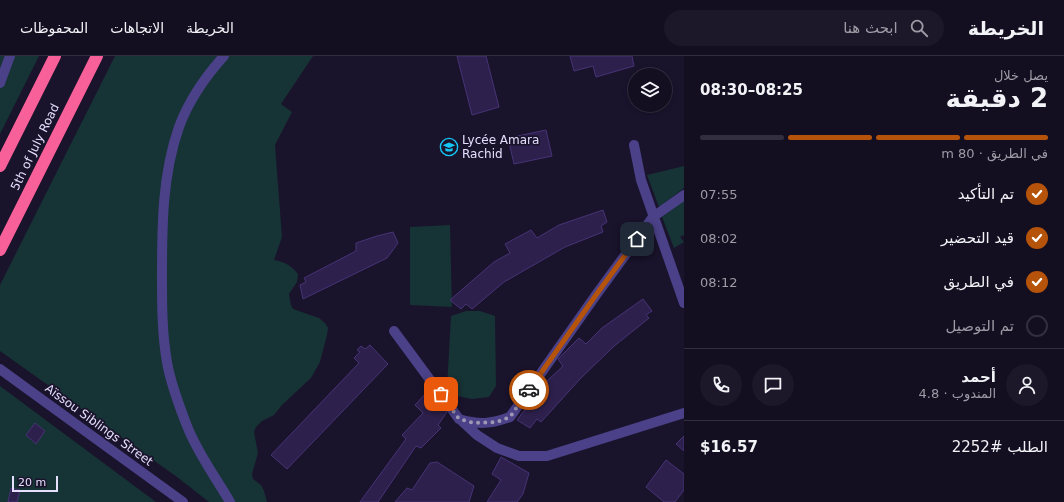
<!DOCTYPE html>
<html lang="ar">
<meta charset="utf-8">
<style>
body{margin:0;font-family:"DejaVu Sans",Cairo,sans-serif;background:#1d172a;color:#f1f3f6;direction:rtl;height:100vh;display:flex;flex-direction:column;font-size:15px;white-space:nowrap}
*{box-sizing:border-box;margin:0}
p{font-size:13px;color:#9d9ca5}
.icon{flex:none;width:22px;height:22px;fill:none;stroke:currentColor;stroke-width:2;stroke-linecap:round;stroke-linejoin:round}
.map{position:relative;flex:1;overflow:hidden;direction:ltr}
.drawer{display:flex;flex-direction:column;background:#140e21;width:380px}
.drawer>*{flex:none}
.buttons{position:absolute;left:628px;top:12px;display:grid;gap:8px}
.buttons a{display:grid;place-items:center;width:44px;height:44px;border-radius:50%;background:#140e21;box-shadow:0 2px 6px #0003,0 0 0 1px #332e3f;font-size:20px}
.scale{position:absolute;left:12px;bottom:10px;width:46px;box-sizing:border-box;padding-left:4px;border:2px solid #e6dffd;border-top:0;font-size:11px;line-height:14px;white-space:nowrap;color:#e6dffd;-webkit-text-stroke:3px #1a132c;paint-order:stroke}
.pin{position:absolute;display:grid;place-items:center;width:34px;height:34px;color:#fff;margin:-17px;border-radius:8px;box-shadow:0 2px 6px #0006}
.courier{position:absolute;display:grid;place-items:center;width:40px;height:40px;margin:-20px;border:3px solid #b45309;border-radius:50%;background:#fff;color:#222;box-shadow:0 1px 5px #0007}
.overview em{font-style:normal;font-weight:700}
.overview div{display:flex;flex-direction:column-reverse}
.overview{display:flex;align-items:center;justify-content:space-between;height:68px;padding:0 16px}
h1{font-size:26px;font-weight:700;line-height:30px}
.bar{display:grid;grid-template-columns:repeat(4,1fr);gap:6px 4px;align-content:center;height:48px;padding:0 16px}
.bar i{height:5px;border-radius:3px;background:#332e3f}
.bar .active{background:#b45309}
.bar p{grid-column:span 4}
.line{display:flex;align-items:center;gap:10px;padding:0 16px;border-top:1px solid #332e3f}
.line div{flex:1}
.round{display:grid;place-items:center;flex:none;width:42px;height:42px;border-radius:21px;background:#1d172a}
ol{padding:0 16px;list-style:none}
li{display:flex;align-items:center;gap:12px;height:44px}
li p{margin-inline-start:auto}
li .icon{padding:4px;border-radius:50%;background:#b45309;color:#fff;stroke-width:4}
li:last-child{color:#9d9ca5}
li i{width:22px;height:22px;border:2px solid #332e3f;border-radius:50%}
header{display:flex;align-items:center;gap:24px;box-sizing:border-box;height:56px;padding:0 20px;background:#140e21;border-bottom:1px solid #332e3f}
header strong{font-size:19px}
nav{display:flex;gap:22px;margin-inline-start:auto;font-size:14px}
.search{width:280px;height:36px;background:#1d172a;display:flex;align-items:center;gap:10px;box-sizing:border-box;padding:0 14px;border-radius:22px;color:#9d9ca5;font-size:15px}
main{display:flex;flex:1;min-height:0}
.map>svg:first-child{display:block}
.green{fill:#163335}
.building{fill:#2d204c;stroke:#473376}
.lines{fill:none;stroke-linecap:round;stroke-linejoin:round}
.minor{stroke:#4b4188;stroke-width:10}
.highway{stroke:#f76099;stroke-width:12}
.done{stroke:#9f98b4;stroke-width:4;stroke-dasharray:0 7.2}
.route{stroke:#b45309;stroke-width:5}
.labels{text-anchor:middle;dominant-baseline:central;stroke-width:3.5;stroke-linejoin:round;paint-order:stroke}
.poi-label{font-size:12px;fill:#e6dffd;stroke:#1a132c;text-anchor:start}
.street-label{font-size:12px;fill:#e6dffd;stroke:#1a132c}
</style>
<header>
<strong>الخريطة</strong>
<div class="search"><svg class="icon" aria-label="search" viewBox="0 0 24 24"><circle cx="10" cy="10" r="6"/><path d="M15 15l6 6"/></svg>ابحث هنا</div>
<nav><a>الخريطة</a><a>الاتجاهات</a><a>المحفوظات</a></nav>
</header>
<main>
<section class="drawer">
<div class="overview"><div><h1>2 دقيقة</h1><p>يصل خلال</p></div><em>08:25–08:30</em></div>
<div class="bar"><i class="active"></i><i class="active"></i><i class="active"></i><i></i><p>في الطريق · 80 m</p></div>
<ol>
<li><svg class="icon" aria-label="check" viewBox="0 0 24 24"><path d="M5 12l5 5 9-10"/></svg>تم التأكيد<p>07:55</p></li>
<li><svg class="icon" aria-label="check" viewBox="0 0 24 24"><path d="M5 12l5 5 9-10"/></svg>قيد التحضير<p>08:02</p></li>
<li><svg class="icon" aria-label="check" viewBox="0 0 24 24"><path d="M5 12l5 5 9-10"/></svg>في الطريق<p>08:12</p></li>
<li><i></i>تم التوصيل</li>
</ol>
<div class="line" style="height:72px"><a class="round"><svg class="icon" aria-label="person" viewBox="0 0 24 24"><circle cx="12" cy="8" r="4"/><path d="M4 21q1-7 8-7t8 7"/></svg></a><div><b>أحمد</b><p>المندوب · 4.8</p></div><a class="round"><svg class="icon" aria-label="chat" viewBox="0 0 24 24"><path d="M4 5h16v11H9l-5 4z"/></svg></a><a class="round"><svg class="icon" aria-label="phone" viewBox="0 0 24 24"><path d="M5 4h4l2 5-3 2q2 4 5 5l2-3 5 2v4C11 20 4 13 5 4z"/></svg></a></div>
<div class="line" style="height:52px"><div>الطلب #2252</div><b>$16.57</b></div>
</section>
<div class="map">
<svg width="684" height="446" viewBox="0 0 684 446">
<rect width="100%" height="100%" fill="#1a132c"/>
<!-- green -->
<path class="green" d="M0,0H39L0,78Z
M115,0H313L281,48L292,56L275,89L282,181L274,204C285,206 291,209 298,218L297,226L289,238L291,249L293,253L319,262L325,267L328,272L327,279L320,306L311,322L282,349L274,359L262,365L256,371L254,376L258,397L252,418L253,423L261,429L264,435L267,446H209L177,421L0,295V229Z
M684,110V132L659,151L647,119Z
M684,144V180L683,179L680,181L684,186L674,192L662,161Z
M450,169L452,251L410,249V171Z
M466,255H480L495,260L496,330L489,341L472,343L453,339L447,332L451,260Z
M0,330L156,446H0Z"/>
<!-- building -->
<path class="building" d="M457,0H486L499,51L472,59Z
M570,0H632L634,10L596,21L593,10L574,15Z
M546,74L552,100L514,108L508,82Z
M603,154L607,166L601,170L603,176L565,191L504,226L472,253L466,248L461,253L450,244L494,206L510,197L505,188L531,174L537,182L559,169Z
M393,176L398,187L387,202L303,243L300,229L306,226L304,222L356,195V187L377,180Z
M643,243L652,255L646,259L649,262L613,291L580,323L541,366L537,363L530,372L517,364L548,324L563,310L558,303L579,282L586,288L602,272Z
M370,289L388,308L287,413L271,399L359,307L354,302L360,296L357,294L361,290L365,293Z
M426,337L447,356L438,369L441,372L421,392L416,390L378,446H360L406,383L402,379L423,357L415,349Z
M35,367L45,375L36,388L26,379Z
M684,380V395L676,388Z
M501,401L529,417L523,438L517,446H487L501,424L492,418Z
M666,404L684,418V434L675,446H664L646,431Z
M437,406L474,430L469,446H395L407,432L412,434L430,407Z
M11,432L20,434L17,446H8Z"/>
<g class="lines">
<!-- minor -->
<path class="minor" d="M224,0C205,21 189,44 179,71C162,119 162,171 162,221C162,249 162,278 167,306C170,325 180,352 187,370C198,398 215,420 230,446
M0,27L10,0
M634,89L641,124L684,247
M394,275L459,363C479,369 491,368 510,361L596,239L653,161L684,139
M0,313L183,446
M462,365L477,379L497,392L519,400H547L684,357"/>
<!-- highway -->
<path class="highway" d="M0,110L55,0
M0,194L97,0"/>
</g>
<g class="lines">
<!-- done -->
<path class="done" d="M441,338L459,363L474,367L497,366L510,361L529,334"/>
<!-- route -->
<path class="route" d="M529,334L596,239L637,183"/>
</g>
<!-- icons -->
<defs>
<symbol id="school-ring" viewBox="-11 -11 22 22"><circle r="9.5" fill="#1a132c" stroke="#15c7f4" stroke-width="1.5"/><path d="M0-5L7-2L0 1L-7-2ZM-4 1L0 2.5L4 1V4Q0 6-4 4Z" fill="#15c7f4"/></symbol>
</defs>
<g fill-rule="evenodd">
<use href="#school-ring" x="439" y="81" width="20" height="20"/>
</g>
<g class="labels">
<!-- poi labels -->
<g class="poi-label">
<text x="462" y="84">Lycée Amara<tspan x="462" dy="14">Rachid</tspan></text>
</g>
<!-- street labels -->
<g class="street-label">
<text transform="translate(35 91) rotate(-64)">5th of July Road</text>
<text transform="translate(99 369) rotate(36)">Aïssou Siblings Street</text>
</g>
</g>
</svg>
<div class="buttons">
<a><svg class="icon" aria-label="layers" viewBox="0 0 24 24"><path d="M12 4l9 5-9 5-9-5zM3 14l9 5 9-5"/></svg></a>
</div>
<div class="scale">20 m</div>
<div class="pin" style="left:441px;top:338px;background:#ea580c"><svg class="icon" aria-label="bag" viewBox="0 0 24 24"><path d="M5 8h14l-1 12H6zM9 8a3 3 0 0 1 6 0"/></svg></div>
<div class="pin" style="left:637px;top:183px;background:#1f2937"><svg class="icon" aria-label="home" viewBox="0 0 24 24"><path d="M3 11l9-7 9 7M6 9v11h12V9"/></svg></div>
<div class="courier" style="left:529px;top:334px"><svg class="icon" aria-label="car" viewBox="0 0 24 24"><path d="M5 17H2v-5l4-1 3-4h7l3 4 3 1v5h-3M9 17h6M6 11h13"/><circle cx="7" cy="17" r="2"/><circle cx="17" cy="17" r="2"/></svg></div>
</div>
</main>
